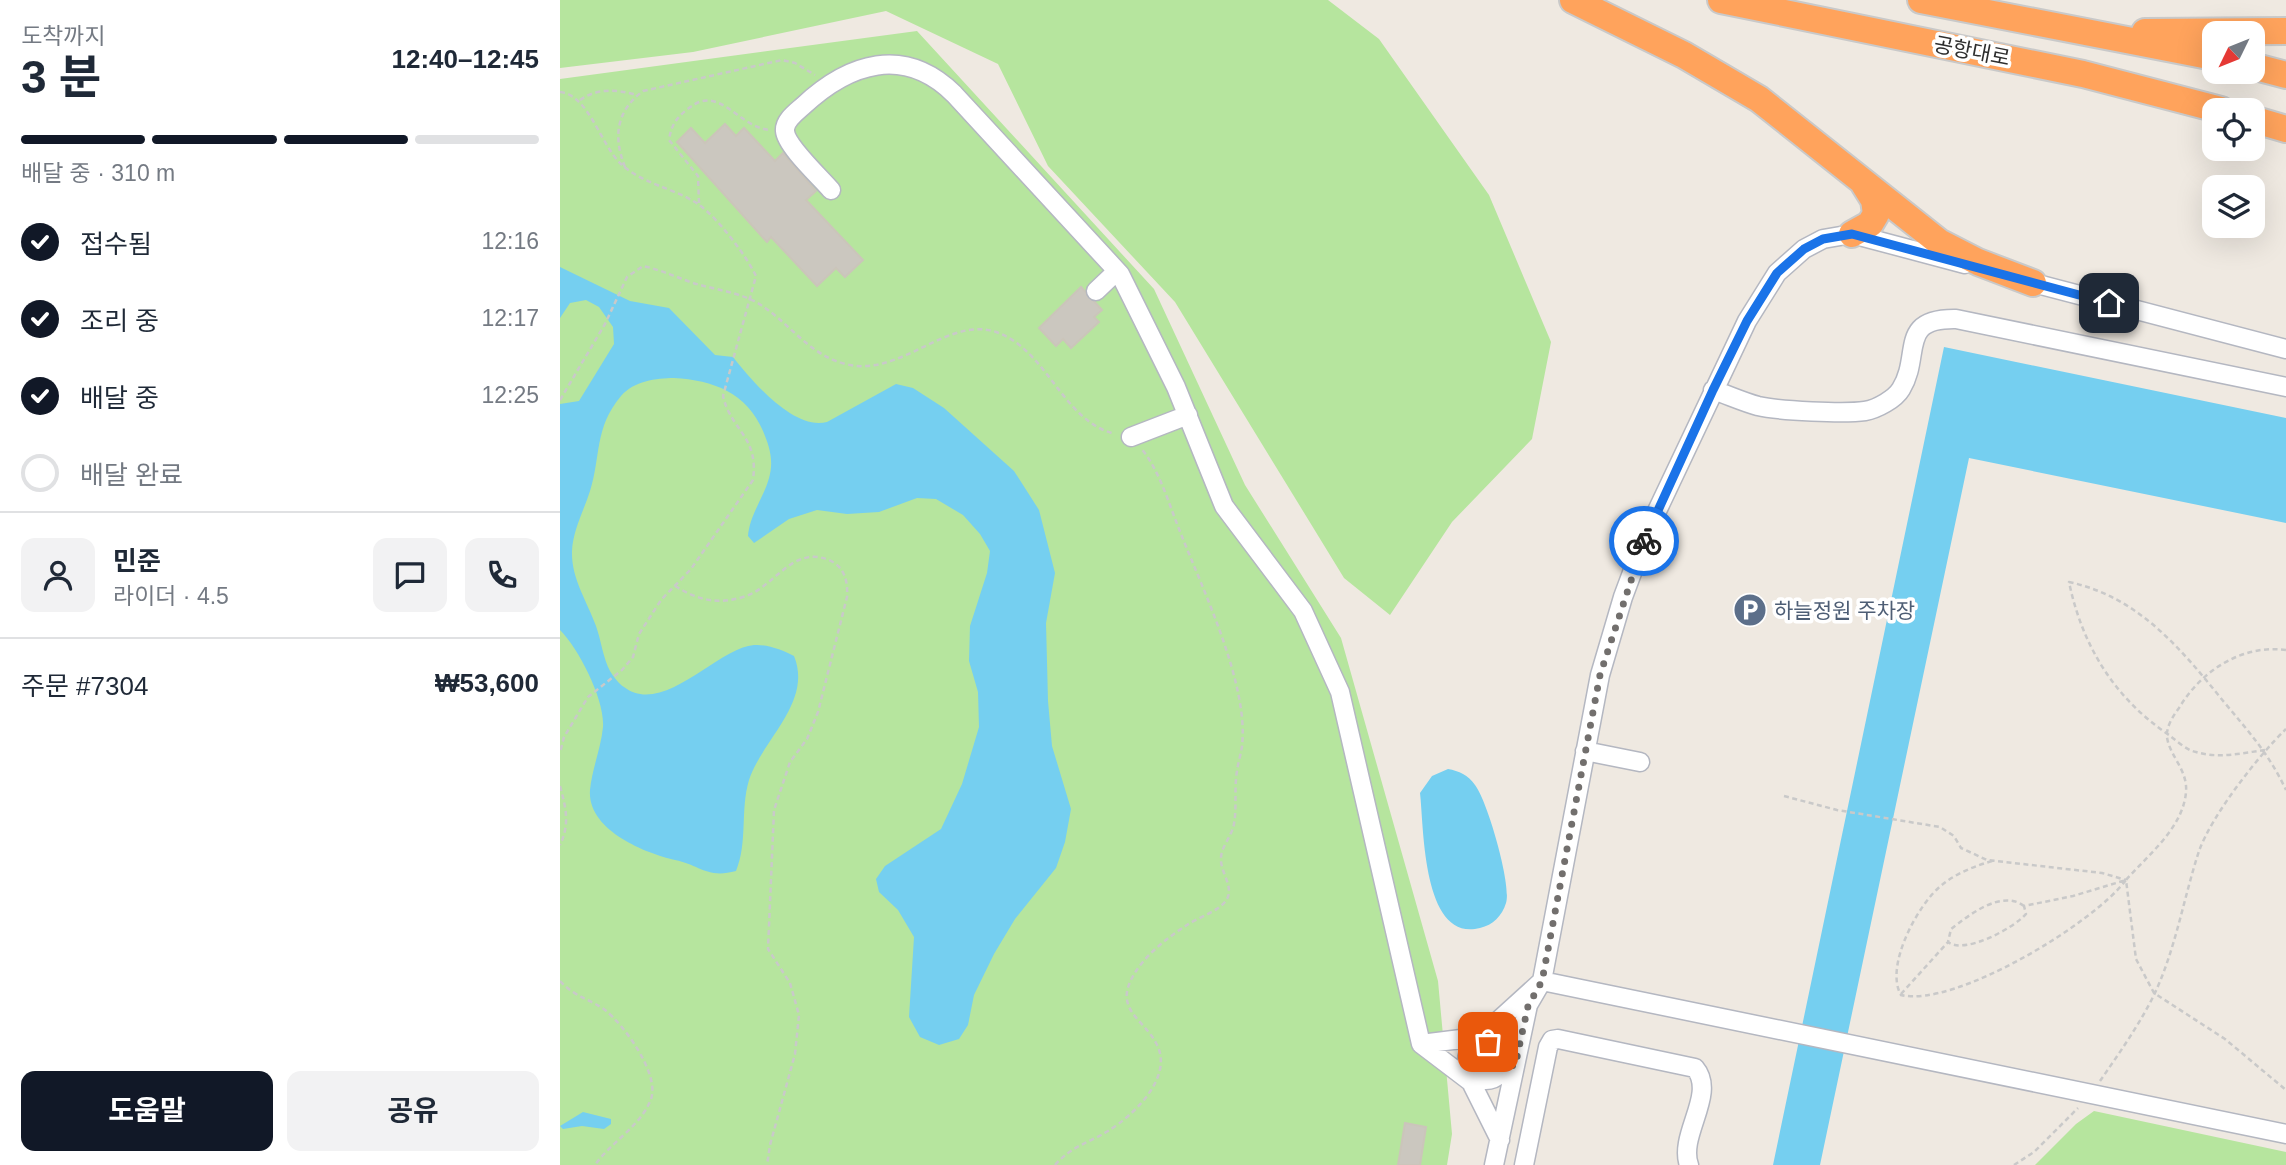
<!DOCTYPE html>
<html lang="ko">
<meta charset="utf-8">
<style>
body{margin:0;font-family:Helvetica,"Noto Sans KR",sans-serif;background:#f2f2f3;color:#1f2937;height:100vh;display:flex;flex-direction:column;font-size:26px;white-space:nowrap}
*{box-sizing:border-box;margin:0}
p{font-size:23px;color:#747a83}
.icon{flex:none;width:38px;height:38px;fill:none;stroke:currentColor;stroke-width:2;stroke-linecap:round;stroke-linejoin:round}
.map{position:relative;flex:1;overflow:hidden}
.details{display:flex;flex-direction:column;background:#fff;width:560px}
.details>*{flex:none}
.needle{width:46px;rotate:227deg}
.buttons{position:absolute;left:1642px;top:21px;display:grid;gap:14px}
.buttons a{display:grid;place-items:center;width:63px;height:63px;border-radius:14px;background:#fff;box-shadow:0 7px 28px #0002;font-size:35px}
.pin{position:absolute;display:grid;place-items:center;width:60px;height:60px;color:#fff;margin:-30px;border-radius:14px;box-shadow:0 4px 10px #0006}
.courier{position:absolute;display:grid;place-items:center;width:70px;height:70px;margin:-35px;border:5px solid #1a73e8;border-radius:50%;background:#fff;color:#222;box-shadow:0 2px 9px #0007}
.summary em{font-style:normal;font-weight:700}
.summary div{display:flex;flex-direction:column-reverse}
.summary{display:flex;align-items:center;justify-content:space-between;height:119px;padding:0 21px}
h1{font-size:46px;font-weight:700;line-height:52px}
.bar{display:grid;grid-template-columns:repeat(4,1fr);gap:10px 7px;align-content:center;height:84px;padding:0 21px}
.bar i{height:9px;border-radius:5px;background:#e0e1e3}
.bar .active{background:#111827}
.bar p{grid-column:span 4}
.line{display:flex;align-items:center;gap:18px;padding:0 21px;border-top:2px solid #e0e1e3}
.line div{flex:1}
.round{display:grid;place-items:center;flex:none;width:74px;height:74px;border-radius:14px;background:#f2f2f3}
ol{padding:0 21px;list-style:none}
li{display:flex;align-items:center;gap:21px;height:77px}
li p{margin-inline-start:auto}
li .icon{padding:7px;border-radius:50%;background:#111827;color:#fff;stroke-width:4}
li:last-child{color:#747a83}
li i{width:38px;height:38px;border:4px solid #e0e1e3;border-radius:50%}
.action{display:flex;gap:14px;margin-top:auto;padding:14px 21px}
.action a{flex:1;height:80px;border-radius:14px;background:#111827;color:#fff;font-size:28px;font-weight:700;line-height:80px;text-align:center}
.action a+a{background:#f2f2f3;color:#1f2937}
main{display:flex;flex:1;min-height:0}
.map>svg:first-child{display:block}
.green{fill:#b6e59e}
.water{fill:#75cff0}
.building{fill:#cbc7bf;stroke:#cbc5ba;stroke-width:2}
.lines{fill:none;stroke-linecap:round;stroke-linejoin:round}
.minor-casing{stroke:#b4b7c1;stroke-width:21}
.highway-casing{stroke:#c9c9c9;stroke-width:30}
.path{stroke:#c9c9c9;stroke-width:2.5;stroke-dasharray:5 3.5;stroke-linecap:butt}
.minor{stroke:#fff;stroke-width:18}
.highway{stroke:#ffa35c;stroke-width:26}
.done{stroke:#726f6d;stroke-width:7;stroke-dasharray:0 12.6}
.route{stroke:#1a73e8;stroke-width:9}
.labels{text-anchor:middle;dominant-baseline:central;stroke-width:7;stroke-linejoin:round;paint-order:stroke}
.street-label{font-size:21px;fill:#2e2e2e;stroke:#fff}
.service-label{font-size:21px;fill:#4e5e75;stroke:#fff;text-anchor:start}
</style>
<main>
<section class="details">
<div class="summary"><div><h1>3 분</h1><p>도착까지</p></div><em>12:40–12:45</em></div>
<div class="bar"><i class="active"></i><i class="active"></i><i class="active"></i><i></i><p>배달 중 · 310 m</p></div>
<ol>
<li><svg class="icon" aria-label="check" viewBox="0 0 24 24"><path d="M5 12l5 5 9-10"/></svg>접수됨<p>12:16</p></li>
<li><svg class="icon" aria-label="check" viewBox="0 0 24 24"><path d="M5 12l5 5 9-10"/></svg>조리 중<p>12:17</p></li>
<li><svg class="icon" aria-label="check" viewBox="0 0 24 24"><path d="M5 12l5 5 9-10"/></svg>배달 중<p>12:25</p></li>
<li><i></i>배달 완료</li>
</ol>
<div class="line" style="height:126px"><a class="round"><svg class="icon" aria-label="person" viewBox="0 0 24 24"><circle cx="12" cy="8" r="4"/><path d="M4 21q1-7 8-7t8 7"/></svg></a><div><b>민준</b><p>라이더 · 4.5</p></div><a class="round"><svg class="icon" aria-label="chat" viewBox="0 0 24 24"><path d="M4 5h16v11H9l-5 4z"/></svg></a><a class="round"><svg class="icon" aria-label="phone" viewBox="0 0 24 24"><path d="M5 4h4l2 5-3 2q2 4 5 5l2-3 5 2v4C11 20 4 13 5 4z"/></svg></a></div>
<div class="line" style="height:91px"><div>주문 #7304</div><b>₩53,600</b></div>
<div class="action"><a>도움말</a><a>공유</a></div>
</section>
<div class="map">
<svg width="1726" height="1165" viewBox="0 0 1726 1165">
<rect width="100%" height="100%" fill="#efe9e1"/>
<!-- green -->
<path class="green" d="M0,0H768L819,39L929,195L991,342L972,439L892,522L830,615L784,578L615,302L488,166L438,64L326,11L133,52L0,68Z
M357,31L594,289L685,485L781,638L878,981L892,1134L887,1165H0V79Z
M1534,1111L1726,1152V1165H1475L1516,1124Z"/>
<!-- water -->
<path class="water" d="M0,267L70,301L109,308L155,355L173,357C192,381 234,431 267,422L336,384L353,388L384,408L454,471L479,510L495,573L486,623L488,701L492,746L511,809L505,842L496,868L455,919L434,954L414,995L408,1025L399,1039L379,1045L360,1037L349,1017L354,937L338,910L319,892L316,879L325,866L381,829L402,784L419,727L418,692L409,661L410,626L427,573L430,551L420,534L403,515L376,499L357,498L319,512L287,514L257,510L229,519L194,543L188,536C190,511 209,492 211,467C212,454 208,443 203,431C187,393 153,380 114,378C96,378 74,381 61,396C34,428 41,457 30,491C24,510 13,530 12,551C11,578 27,601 36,626C41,640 43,658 50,671C53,676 59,684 64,687C103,717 157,648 194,645C207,644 223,650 234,656C253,702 202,740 189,780C180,810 188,842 176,871C147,879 140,865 115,860C85,853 27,830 30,790C32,769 41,748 43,727C45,700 19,649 0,630V404L19,401L54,344L53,327L39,307L26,300L10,303L0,318Z
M1384,347L1726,418V523L1409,458L1260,1165H1213Z
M888,769C899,771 908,775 915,785C927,800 952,885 946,903C942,916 933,925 920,928C862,943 864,827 860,793L872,776Z
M23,1112L51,1119V1124L44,1129L22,1126L3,1129L0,1126Z"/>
<!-- building -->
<path class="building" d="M165,124L176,136L184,128L215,161L223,153L256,191L246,200L303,260L285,277L276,268L257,286L211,237L207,242L117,142L131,128L145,143Z
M521,287L542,310L534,317L539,322L511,348L503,339L496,346L479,328Z
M845,1123L866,1127L860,1165H838Z"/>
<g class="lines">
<defs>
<path id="minor" d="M271,190C261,178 226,146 225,131C224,121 235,113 243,106C289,63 344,45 394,94L560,274L616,387L664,506L743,611L780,692L861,1044L911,1082L940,1140
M1462,280L1726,349
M536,291L557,271
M1153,390C1168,395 1183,402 1198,406C1219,411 1285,414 1305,411C1317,409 1335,399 1341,389C1362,355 1337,318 1396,319L1726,387
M571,437L628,415
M1025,751L1080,762
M907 1061a19 19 0 1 1 38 0a19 19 0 1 1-38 0Z
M861,1044L909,1038L927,1031L982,981L1726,1134
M934,1165L968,1005L982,981L1040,675L1063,597L1088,530L1187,321L1217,273L1244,249L1263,239L1292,234L1405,264
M964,1165L988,1047L992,1040L998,1039L1135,1068C1157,1094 1118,1135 1129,1165"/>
<path id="highway" d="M1013,0L1124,55L1199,99L1379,242L1418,262L1473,283
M1161,0L1523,74L1661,110
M1361,0L1654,57
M1585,32L1726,31
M1692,66L1726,75
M1692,119L1726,129
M1292,234L1310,224L1316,214L1314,200L1304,184"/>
</defs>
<!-- minor casing -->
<use href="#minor" class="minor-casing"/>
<!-- highway casing -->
<use href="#highway" class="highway-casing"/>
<!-- path -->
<path class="path" d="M0,92C29,95 40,144 61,164C82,184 114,188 138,204C157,217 186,255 196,276L163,396C171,431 199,436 193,480L131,569L101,600L79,634L73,657L62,670L28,697L4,737L0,753
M20,100C37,88 57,89 76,95
M65,167C53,137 56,111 83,91L222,60L235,63L255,75
M139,203L138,176L109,140C111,125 117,117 129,108C160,83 179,129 211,130
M0,400L45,324L67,277L83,266C101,270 116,277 133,283C153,289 176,292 194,301C229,320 248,357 290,365C343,375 388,316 436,332C488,350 502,421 555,434
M115,586C138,600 157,605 183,597C215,588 231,545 269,560C285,567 288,582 287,597L258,712L247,739L230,762L214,810L208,949L230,983L239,1015L235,1054L210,1145L207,1165
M1726,650C1682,644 1641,671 1619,708C1613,716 1606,727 1607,737C1609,755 1628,770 1626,792C1623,828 1588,855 1566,880L1576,959L1594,993L1665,1039L1726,1090
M1705,750C1682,753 1659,759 1636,752C1626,750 1617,741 1609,735C1554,698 1522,645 1509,582C1579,597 1621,649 1664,702C1689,732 1709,754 1726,790
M0,786C6,808 10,824 0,845
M1224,796L1277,810L1380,827L1394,836L1401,848L1427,860L1542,873L1566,880
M1432,861C1415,866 1397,873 1383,884C1359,902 1324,966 1341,995C1395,1008 1534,923 1566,880
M1464,906C1442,889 1409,915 1391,929L1388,942C1404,955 1454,928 1466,914L1464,906L1513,896L1566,880
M0,981C16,998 30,999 45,1010C64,1025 100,1074 91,1099C81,1126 51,1142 35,1165
M1341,994L1388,942
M1540,1081C1558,1055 1577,1028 1592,999C1615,953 1623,900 1639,851C1652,815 1698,756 1726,729
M495,1165C513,1145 527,1144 548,1131C574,1115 615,1076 596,1043C584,1020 556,1010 571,980C581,958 608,937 627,925C639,917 660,911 667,899C674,886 660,872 661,858C661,847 672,836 674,824C677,807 674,789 677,771C678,763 681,754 682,746C689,685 643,590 621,534C609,505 601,473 581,448
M1454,1165L1474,1152L1518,1108"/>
<!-- minor -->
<use href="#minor" class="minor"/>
<!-- highway -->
<use href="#highway" class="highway"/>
</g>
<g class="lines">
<!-- done -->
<path class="done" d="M928,1042L939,1047L945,1064L955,1066L968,1006L982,981L1040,675L1084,541"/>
<!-- route -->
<path class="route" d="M1084,541L1153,390L1187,321L1217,273L1244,249L1263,239L1292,234L1549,303"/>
</g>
<!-- icons -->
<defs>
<symbol id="parking-disc" viewBox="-11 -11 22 22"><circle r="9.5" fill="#5c6f8a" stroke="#fff"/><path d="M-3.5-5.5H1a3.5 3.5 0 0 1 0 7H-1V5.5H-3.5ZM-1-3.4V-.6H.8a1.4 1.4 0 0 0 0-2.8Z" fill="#fff"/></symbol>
</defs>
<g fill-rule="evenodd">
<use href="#parking-disc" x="1171" y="591" width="38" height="38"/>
</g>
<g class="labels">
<!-- street labels -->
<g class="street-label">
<text transform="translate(1412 51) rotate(11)">공항대로</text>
</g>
<!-- service labels -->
<g class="service-label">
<text x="1214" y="610">하늘정원 주차장</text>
</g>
</g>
</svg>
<div class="buttons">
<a><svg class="needle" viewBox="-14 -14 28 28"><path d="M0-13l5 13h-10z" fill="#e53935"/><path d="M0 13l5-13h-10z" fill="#747a83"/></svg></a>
<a><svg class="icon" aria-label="locate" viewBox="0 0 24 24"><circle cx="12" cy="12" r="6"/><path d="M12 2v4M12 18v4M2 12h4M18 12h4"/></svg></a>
<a><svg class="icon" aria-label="layers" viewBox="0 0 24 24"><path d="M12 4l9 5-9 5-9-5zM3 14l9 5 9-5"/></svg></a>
</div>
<div class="pin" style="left:928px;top:1042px;background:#ea580c"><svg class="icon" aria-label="bag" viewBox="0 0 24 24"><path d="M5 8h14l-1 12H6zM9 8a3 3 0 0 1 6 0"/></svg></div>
<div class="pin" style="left:1549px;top:303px;background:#1f2937"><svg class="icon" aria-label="home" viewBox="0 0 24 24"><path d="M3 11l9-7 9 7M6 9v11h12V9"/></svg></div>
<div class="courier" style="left:1084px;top:541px"><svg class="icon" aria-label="bike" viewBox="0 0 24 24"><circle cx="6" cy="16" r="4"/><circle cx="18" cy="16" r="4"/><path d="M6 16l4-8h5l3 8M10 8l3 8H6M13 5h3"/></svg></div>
</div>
</main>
